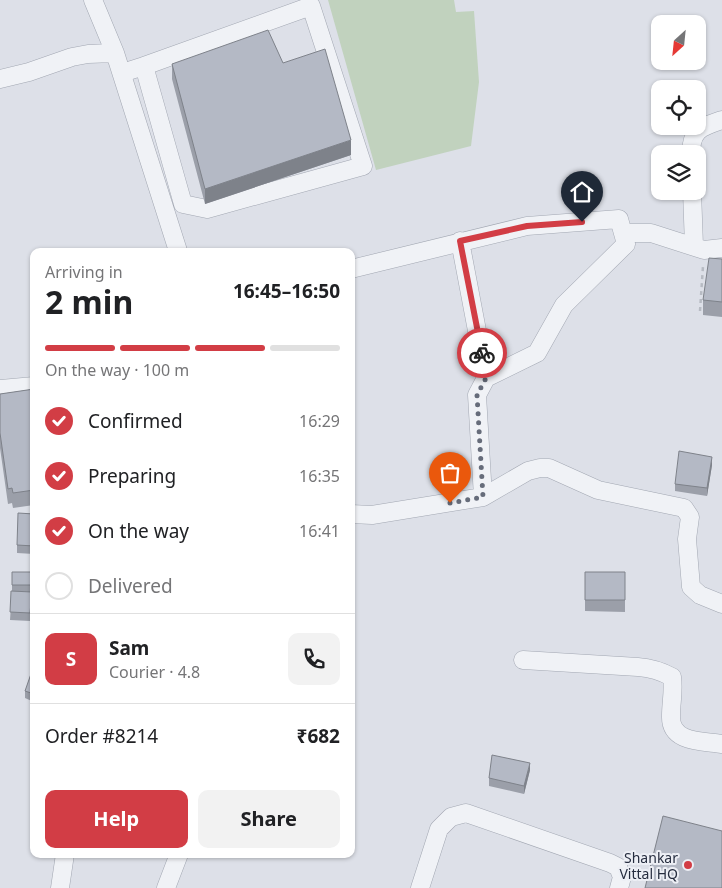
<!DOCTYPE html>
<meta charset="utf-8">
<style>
body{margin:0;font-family:"Noto Sans",sans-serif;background:#f2f2f2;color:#202124;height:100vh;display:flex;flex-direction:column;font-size:19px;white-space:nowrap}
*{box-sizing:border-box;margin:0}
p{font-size:16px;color:#757577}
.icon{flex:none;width:28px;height:28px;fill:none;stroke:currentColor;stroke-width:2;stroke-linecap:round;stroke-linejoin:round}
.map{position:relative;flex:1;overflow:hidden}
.sheet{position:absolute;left:30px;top:248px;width:325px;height:610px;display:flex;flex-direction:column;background:#fff;border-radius:10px;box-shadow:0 1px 4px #0004}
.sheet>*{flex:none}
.needle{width:32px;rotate:207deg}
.buttons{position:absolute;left:651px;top:15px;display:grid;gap:10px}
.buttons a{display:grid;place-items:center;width:55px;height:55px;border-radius:10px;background:#fff;box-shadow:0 1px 4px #0004;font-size:25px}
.pin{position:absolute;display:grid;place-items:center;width:42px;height:42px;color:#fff;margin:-51px -21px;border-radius:50% 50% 50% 0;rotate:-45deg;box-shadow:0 0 5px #0007}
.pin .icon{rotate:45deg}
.courier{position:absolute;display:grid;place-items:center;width:50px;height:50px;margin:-25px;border:4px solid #d23d45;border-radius:50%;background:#fff;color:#222;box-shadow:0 1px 6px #0007}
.head em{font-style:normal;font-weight:700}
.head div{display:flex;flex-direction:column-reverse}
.head{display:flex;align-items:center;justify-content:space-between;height:85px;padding:0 15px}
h1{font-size:32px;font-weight:700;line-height:38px}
.bar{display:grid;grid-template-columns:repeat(4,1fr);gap:8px 5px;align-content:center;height:60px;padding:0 15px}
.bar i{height:6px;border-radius:4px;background:#e0e0e0}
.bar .current{background:#d23d45}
.bar p{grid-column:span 4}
.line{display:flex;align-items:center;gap:12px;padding:0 15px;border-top:1px solid #e0e0e0}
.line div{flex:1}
.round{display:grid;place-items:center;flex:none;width:52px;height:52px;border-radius:10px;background:#f2f2f2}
ol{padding:0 15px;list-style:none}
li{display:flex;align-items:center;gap:15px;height:55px}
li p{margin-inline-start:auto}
li .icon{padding:5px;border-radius:50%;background:#d23d45;color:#fff;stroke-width:4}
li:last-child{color:#757577}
li i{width:28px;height:28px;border:2px solid #e0e0e0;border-radius:50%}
.cta{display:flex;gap:10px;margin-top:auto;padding:10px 15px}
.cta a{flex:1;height:58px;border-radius:10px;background:#d23d45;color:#fff;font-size:20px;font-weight:700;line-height:58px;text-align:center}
.cta a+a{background:#f2f2f2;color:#202124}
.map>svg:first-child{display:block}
.green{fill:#c1d2be}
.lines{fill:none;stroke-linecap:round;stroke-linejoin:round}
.minor-casing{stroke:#a2a7b2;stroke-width:19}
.path{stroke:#b7bbc3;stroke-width:2.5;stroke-dasharray:4 4;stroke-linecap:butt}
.minor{stroke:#f0f2f6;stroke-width:18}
.wall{fill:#9b9fa9}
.shaded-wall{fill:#7e828a}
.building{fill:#b4b9c5;stroke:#7e828a}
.done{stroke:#666c7a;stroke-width:5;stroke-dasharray:0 9}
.route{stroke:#d23d45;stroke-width:6}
.poi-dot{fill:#d23d45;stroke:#edeff5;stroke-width:2}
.labels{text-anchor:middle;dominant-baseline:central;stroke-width:4;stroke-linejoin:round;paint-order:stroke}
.poi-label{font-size:14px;fill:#262d3f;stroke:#edeff5;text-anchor:end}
</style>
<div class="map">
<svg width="722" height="888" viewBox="0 0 722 888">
<rect width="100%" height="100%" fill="#dde0e8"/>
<!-- green -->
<path class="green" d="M328,0H454L456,12L474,11L479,82L471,146L376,170Z"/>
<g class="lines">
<defs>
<path id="minor" d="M93,0L115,53L178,251
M122,73L144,66L183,204L207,209L363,166L311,6L144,66
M0,79L29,72L72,57L88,54L115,53
M691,154C691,129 702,127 722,120
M692,191L694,246
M623,233H651L704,250L722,248
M460,241L486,378
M351,269L527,226L619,219L626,244L564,305L537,353L486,378L477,395L483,497
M0,389L34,386
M351,514L372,515L483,497L528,471L540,468H549L598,490L684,508L690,517L687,539L691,587L700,595L722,604
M523,660L638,667C651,668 661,671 672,677C674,691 671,702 671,716C670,743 702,741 722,744
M60,888L65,854
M166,888L179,854
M420,888L439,829L451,817L466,813L610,863L618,867L622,877L619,888"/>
</defs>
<!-- minor casing -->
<use href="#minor" class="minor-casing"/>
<!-- path -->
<path class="path" d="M700,311L703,266"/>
<!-- minor -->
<use href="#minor" class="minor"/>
</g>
<!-- wall -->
<path class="wall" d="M283,63L351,155L205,204L172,79V64Z
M722,259V317L703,315V300Z
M34,389V505L13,508L12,503L8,504L0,448V394Z
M712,465L707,496L675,491V484Z
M34,514V554L17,553V545Z
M12,572H32V593L30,621L10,620L12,591Z
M585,572H625V612L585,611Z
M34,672V702L25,698V691Z
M530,770L524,794L489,786V778Z"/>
<!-- shaded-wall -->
<path class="shaded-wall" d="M351,140V155L205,204V189Z
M712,457V465L707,496V488Z
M530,763V770L524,794V786Z"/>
<!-- building -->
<path class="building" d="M268,30L283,63L325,49L351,140L205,189L172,64Z
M709,258L722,259V302L703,300Z
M34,389V490L13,493L12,488L8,489L0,433V394Z
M679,451L712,457L707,488L675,484Z
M18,513L34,514V546L17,545Z
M12,572H32V585H12Z
M585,572H625V600H585Z
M11,591L32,592L30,613L10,612Z
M32,671L34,672V694L25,691Z
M492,755L530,763L524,786L489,778Z
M663,816L722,831V888H645Z"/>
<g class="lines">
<!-- done -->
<path class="done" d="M450,503L483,497L477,395L486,378L482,353"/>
<!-- route -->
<path class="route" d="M482,353L460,241L527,226L582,222"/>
</g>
<!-- markers -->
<circle class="poi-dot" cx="688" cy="865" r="5"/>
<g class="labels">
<!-- poi labels -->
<g class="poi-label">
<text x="678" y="857">Shankar<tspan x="678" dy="16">Vittal HQ</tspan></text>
</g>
</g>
</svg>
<div class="buttons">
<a><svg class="needle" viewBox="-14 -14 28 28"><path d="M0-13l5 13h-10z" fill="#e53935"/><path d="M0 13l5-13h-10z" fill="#757577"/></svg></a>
<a><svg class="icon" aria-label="locate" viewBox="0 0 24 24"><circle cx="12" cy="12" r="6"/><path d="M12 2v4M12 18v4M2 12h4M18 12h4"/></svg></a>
<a><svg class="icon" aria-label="layers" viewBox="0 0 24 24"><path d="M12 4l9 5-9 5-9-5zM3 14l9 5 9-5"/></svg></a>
</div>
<div class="pin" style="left:450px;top:503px;background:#ea580c"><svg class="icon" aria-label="bag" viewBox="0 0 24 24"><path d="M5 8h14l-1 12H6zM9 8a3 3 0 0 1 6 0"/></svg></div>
<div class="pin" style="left:582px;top:222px;background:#1f2937"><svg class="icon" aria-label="home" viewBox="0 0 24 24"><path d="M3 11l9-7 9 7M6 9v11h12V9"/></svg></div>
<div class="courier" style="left:482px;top:353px"><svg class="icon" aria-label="bike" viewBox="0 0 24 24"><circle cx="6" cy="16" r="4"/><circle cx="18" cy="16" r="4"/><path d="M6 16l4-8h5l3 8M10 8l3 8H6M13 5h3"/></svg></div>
<section class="sheet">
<div class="head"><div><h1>2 min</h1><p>Arriving in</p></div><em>16:45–16:50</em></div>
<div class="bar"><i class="current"></i><i class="current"></i><i class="current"></i><i></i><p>On the way · 100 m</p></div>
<ol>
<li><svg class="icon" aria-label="check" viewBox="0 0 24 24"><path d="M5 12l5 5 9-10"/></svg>Confirmed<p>16:29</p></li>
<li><svg class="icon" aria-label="check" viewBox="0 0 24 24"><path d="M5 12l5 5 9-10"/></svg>Preparing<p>16:35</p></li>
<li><svg class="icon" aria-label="check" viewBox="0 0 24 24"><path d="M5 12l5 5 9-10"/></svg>On the way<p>16:41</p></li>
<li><i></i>Delivered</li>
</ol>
<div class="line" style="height:90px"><b class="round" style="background:#d23d45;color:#fff">S</b><div><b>Sam</b><p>Courier · 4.8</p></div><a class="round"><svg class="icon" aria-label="phone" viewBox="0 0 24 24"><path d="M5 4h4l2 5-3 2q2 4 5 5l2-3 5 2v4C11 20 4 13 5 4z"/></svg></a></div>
<div class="line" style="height:65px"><div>Order #8214</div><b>₹682</b></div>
<div class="cta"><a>Help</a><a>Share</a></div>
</section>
</div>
